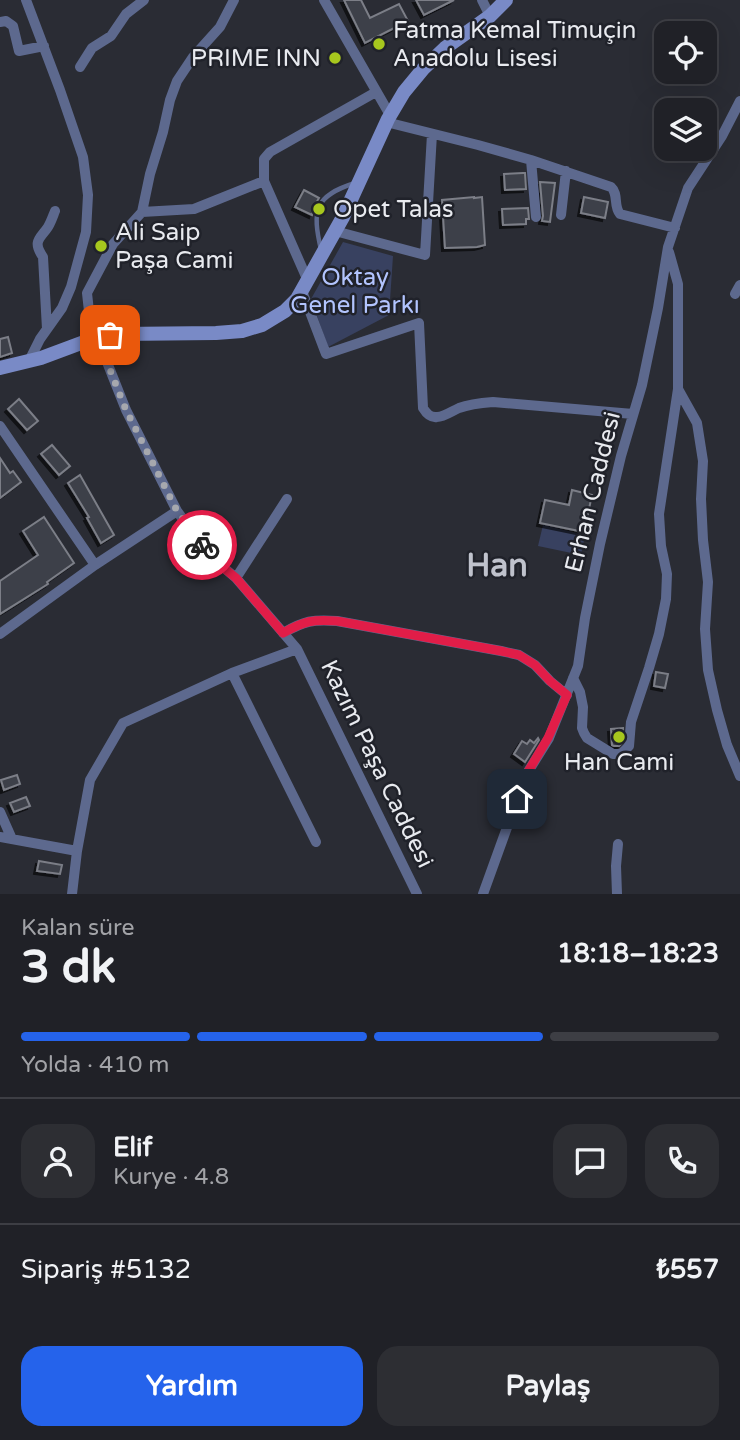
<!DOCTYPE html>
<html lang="tr">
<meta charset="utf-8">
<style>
body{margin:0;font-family:"Varela Round",sans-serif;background:#2d2e33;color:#f1f3f6;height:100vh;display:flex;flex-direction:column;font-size:26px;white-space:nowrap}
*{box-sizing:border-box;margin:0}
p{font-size:23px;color:#a2a3a7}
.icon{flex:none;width:38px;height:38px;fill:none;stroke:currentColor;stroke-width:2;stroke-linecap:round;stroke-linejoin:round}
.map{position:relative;height:894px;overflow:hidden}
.panel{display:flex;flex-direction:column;background:#202127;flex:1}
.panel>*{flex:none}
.tools{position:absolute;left:654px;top:21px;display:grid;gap:14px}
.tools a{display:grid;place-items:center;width:63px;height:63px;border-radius:14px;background:#202127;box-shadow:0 7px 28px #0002,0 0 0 2px #3d3e44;font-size:35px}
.pin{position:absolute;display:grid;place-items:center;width:60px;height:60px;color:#fff;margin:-30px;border-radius:14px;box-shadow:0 4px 10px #0006}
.courier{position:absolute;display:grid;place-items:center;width:70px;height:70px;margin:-35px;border:5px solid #e11d48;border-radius:50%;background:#fff;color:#222;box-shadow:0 2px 9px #0007}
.head em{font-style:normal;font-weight:700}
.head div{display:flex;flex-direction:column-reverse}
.head{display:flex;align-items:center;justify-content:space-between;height:119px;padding:0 21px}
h1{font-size:46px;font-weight:700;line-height:52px}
.bar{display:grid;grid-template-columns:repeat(4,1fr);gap:10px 7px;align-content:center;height:84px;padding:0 21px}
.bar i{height:9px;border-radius:5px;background:#3d3e44}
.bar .current{background:#2563eb}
.bar p{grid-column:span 4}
.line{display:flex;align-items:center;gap:18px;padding:0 21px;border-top:2px solid #3d3e44}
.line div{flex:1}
.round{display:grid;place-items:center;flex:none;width:74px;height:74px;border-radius:21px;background:#2d2e33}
.action{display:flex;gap:14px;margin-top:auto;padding:14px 21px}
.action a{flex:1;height:80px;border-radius:21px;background:#2563eb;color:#fff;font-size:28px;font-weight:700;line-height:80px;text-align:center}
.action a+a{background:#2d2e33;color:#f1f3f6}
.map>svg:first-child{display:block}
.green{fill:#384160}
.building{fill:#3d4048;stroke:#7b7e87;stroke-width:2;filter:url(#shadow)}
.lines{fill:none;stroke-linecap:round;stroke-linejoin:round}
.service{stroke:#5d698e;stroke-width:4.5}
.minor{stroke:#5d698e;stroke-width:10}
.secondary{stroke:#798ac6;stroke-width:14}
.done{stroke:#a6a8ae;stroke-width:7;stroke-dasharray:0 12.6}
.route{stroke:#e11d48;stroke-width:9}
.poi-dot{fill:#a7c71e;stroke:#20222a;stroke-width:2.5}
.labels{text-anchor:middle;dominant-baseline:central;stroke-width:5;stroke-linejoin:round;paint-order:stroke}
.poi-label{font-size:24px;fill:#e8eaef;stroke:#20222a;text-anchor:start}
.park-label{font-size:24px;fill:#b2c4fe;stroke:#20222a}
.street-label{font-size:24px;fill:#e8eaef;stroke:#20222a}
.district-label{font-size:32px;font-weight:bold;fill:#bfc2cc;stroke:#20222a}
</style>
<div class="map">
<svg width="740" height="894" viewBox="0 0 740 894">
<defs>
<filter id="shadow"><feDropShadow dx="-3" dy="3" stdDeviation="0" flood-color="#0009"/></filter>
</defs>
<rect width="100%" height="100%" fill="#2a2c34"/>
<!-- green -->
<path class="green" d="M343,242L393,256L389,315L328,347L311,299Z
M543,525L585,535L581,555L538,546Z"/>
<!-- building -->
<path class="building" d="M344,0H361L370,18L399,4L408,21L365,43Z
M416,0H454L424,15Z
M523,173H525L526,189L505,190L504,174Z
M540,182L555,183L550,222L542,221L543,216Z
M304,190L319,198L315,205L312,215L295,207Z
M474,197V198L482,197L485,245L477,247L445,248L442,200Z
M584,197L608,202L605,218L581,213Z
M528,208L529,219H526V224L503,225L502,209Z
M8,337L12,353L0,357V339Z
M19,399L38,421L27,430L8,409Z
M52,445L70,466L59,475L41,454Z
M0,458L10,473L13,471L21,482L0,498Z
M80,475L114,535L101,543L87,518L89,517L68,483Z
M572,490L592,495L584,532L540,523L545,500L569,505Z
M44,517L74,563L47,582L48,584L0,614V581L38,555L23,531Z
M656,672L668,674L665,688L654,686Z
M623,728L622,743L619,746H614L612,745L611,729Z
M538,738L539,740L525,762L514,754L522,741L527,744L530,740L534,743Z
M17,775L20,784L4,790L1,780Z
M26,797L30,806L14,812L10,803Z
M39,861L62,865L60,874L37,871Z"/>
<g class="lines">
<!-- service -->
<path class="service" d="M321,250C312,210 314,196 355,183"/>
<!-- minor -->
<path class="minor" d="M26,0L60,90L83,157L88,195L86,232L71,287L62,308L40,339L29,361
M324,0L390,115
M482,0L490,16
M0,22L6,21L13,26L19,51L44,46
M80,67L92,48L111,36L126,14L144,0
M386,122L478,145L531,160L611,187C619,194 613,206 620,214L675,228
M531,160L536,217
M142,212L150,174L163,132L170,100L177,81L193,57L220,27L234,0
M561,215L566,171
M335,231L425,255L432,134
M308,281L264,181V159L270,152L376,92
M302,291L326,354L419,323L423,408C426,413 430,418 437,417C444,417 452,411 459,408C470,404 481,403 493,402L633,414
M735,294L740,285
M47,329L43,257C32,241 40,239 48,227C51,222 53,216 55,211
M97,337L126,410L177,511L210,556L236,578L297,649L417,894
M92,339L87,293L113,244L142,212L194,209L264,181
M678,389L697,423L703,461L701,499L703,540L708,582L705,629L708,670L717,710L727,745L740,776
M0,426L95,565L0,634
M95,565L177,511
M236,578L287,499
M283,633C304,621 313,619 337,621L501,651L519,655L535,665L550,681L567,695
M232,673L316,842
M573,678L580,692L583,707L582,728L584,733L587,738L613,754H621L629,746L631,722L649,668L659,634L666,599L667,574L661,546L659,514L678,389V284L669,252
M0,812L12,839
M0,837L77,851
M72,894L77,851L90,780L123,723L232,673L297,649
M483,894L526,775L549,738L578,666L585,618L600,544L621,456L642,385L658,308L668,247L688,188L722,136L740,101
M617,894L616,866L618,844"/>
<!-- secondary -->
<path class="secondary" d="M0,368L41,358L92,339L119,334L216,333L242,331L262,325L285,311L297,299L343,217L388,119L404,92L423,69L445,48L490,16L506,0"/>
</g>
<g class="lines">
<!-- done -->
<path class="done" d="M110,335L97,337L126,410L177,511L202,545"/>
<!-- route -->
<path class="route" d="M202,545L209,556L236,578L283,633C304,621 313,619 337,621L501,651L519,655L535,665L550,681L567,695L548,738L526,775L517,799"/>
</g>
<!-- markers -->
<g class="poi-dot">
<circle cx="379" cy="44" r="7"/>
<circle cx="335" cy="58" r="7"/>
<circle cx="319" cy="209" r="7"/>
<circle cx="101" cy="246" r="7"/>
<circle cx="619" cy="737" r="7"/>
</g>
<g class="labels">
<!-- poi labels -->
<g class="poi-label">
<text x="393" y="30">Fatma Kemal Timuçin<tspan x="393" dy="28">Anadolu Lisesi</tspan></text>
<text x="321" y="58" text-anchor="end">PRIME INN</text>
<text x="333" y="209">Opet Talas</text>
<text x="115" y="232">Ali Saip<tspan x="115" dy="28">Paşa Cami</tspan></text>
<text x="619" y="762" text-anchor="middle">Han Cami</text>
</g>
<!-- park labels -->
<g class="park-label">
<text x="355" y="277">Oktay<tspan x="355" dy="28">Genel Parkı</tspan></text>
</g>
<!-- street labels -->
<g class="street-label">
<text transform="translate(593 492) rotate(-76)">Erhan Caddesi</text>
<text transform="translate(377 764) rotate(64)">Kazım Paşa Caddesi</text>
</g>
<!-- district labels -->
<g class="district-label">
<text x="497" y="566">Han</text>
</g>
</g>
</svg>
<div class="tools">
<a><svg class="icon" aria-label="locate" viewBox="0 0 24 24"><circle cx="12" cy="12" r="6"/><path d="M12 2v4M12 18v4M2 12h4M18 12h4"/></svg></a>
<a><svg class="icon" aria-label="layers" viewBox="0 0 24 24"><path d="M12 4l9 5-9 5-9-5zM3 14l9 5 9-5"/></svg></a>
</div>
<div class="pin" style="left:110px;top:335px;background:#ea580c"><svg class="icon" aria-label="bag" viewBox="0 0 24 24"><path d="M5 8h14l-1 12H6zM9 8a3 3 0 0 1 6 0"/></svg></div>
<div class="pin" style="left:517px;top:799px;background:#1f2937"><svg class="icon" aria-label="home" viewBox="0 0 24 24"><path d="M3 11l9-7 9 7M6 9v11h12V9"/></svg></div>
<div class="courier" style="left:202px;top:545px"><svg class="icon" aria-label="bike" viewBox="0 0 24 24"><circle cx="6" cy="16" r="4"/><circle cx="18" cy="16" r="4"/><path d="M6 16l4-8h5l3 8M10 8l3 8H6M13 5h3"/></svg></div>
</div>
<section class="panel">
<div class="head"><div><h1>3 dk</h1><p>Kalan süre</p></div><em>18:18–18:23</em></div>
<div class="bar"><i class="current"></i><i class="current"></i><i class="current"></i><i></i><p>Yolda · 410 m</p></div>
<div class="line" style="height:126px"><a class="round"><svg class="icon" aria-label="person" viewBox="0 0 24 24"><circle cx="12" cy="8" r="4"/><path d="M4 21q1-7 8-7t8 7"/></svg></a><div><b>Elif</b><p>Kurye · 4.8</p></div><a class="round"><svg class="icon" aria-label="chat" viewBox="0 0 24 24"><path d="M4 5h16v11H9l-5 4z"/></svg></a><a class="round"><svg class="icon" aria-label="phone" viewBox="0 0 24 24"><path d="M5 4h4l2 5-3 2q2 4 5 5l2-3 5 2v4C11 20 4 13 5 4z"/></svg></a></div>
<div class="line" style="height:91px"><div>Sipariş #5132</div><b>₺557</b></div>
<div class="action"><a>Yardım</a><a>Paylaş</a></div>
</section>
